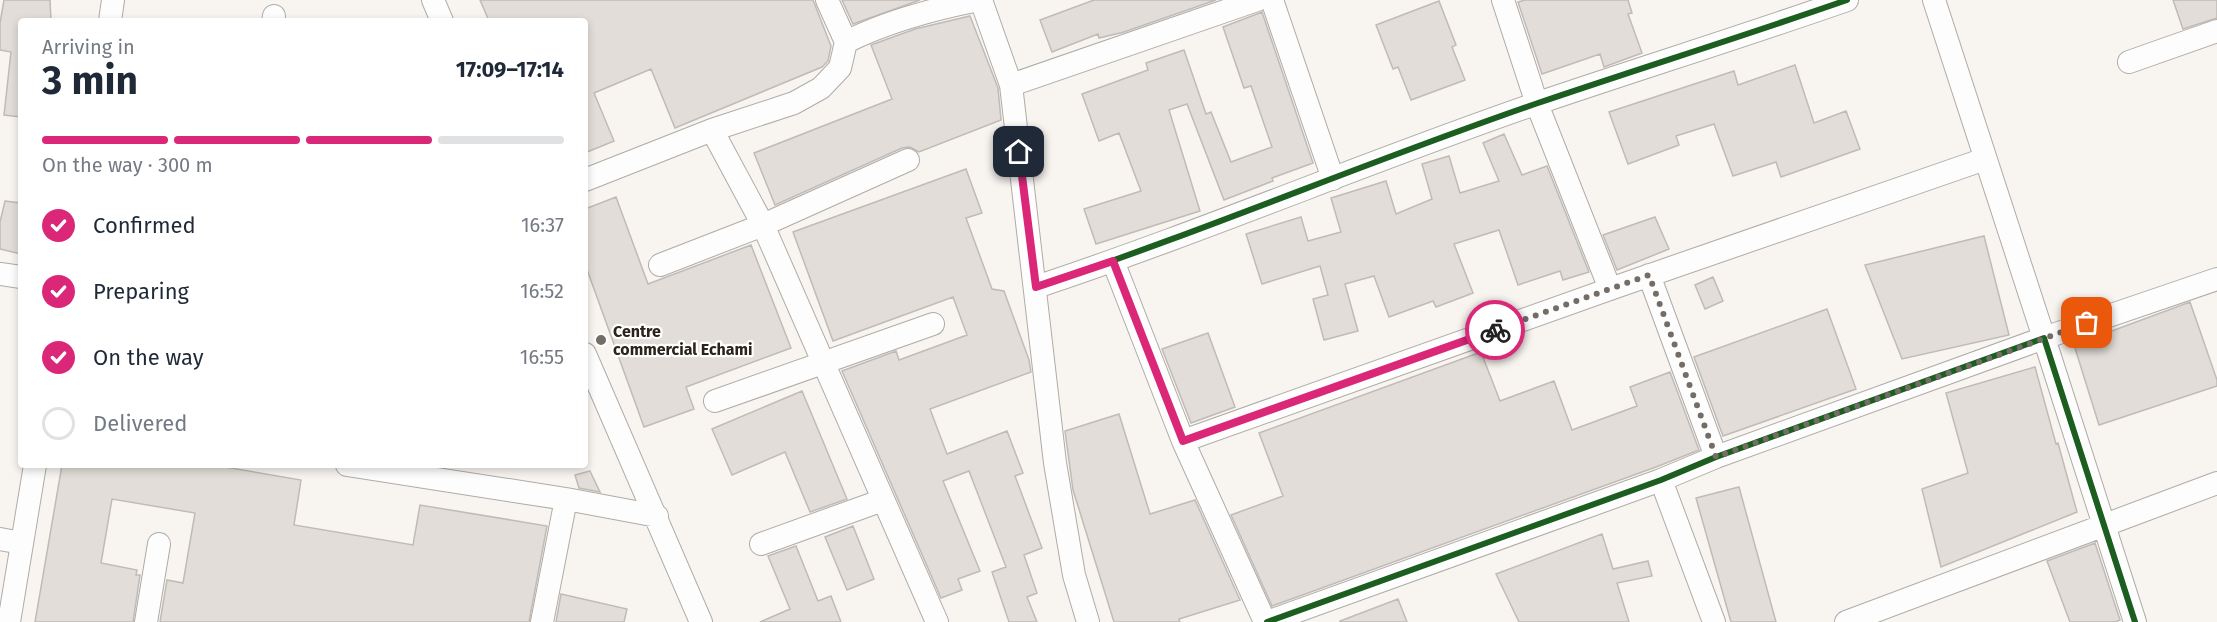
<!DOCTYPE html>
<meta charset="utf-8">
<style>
body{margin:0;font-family:"Fira Sans",sans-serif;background:#f6f6f7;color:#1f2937;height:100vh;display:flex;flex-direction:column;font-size:22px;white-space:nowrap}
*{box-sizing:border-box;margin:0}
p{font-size:20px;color:#747a83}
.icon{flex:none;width:33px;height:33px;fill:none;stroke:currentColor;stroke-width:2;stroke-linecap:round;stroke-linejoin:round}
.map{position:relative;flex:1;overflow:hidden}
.panel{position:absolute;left:18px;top:18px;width:570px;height:450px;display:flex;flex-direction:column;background:#fff;border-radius:6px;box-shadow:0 3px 9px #0003}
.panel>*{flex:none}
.pin{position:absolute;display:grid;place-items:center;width:51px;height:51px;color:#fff;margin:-26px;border-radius:12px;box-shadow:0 3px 9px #0006}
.courier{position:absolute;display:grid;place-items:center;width:60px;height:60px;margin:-30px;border:4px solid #db2777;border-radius:50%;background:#fff;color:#222;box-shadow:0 2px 8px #0007}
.overview em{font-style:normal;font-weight:700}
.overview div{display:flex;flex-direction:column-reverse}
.overview{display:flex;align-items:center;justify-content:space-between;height:102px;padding:0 24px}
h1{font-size:39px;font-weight:700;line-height:45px}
.bar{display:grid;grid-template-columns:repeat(4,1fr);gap:9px 6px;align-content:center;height:72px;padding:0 24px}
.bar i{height:8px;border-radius:4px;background:#e0e1e3}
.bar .current{background:#db2777}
.bar p{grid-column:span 4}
ol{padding:0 24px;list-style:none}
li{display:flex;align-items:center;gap:18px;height:66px}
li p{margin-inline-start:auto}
li .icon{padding:6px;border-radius:50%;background:#db2777;color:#fff;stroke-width:4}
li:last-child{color:#747a83}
li i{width:33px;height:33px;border:3px solid #e0e1e3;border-radius:50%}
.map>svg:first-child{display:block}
.building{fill:#e2ddd8;stroke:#c0bbb6;stroke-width:1.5}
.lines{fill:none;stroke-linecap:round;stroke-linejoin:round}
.minor-casing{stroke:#b0aba6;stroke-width:24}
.minor{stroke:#fefdfd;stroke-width:22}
.cycleway-casing{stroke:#fff;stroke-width:10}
.cycleway{stroke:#1b5e20;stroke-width:6}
.done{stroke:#736d66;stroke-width:6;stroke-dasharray:0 10.8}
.route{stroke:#db2777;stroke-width:8}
.poi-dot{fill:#736d66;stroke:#fff;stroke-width:2}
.labels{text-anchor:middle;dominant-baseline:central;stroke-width:4.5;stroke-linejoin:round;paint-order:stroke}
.poi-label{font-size:16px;font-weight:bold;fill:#2b241c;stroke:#fff;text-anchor:start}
</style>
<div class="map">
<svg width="2217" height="622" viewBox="0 0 2217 622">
<rect width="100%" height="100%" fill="#f8f4f0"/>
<!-- building -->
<path class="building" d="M4,0H50L51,21H21V117L4,115L11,52L0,50V23Z
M480,0H813L831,46L828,61L822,67L675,128L651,69L594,93L614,141L585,153V21H489Z
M842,0H920L853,24Z
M1094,0H1216L1124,32L1099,38L1098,34L1052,52L1040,20Z
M1525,0H1628L1632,13L1628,14L1642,53L1604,67L1600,54L1542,74L1518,2Z
M2173,0H2217V18L2183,29Z
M1439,1L1456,45L1452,47L1465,80L1411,100L1398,67L1393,69L1376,25Z
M1262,12L1313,163L1272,178L1273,181L1224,200L1187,104L1169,110L1200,211L1096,244L1084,209L1141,191L1119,133L1099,141L1082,94L1148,70L1146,63L1184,50L1206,114L1211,112L1231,162L1272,147L1251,86L1244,88L1223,27Z
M970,16L998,88L1001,120L919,152L910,147L902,148L775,205L754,153L892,99L871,45L915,29Z
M1795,65L1814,123L1846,111L1860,149L1781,177L1776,162L1733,176L1714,124L1676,136L1679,145L1628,164L1609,112L1734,71L1738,85Z
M1504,134L1522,175L1547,166L1589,272L1563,280L1560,271L1518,285L1499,230L1454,244L1473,293L1436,307L1433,301L1389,317L1374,276L1345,284L1358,331L1324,340L1313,299L1328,295L1320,266L1262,284L1246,234L1301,217L1308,241L1341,232L1331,198L1386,181L1396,214L1432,199L1422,164L1449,156L1460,193L1499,181L1483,143Z
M966,169L982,213L966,218L992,289L1004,291L1029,360L1031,372L930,409L947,454L1007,431L1023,473L1015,476L1042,548L1024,555L1037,593L1027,597L1037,622H1009L992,572L1006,567L969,471L943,481L980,571L958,579L962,590L941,598L842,371L896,351L899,360L967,335L953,297L833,341L793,232Z
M616,197L648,284L751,245L791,348L686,387L694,409L644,427L585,264V209Z
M5,201L21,203V254L0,249V222Z
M1655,217L1669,249L1617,270L1603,235Z
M1984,236L2009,335L1902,359L1865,265Z
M1713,277L1723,301L1705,309L1695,285Z
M2190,302L2217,380V386L2099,425L2074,345Z
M1827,309L1856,389L1723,436L1694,357Z
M1208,333L1235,407L1191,423L1162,349Z
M1481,352L1500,401L1554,381L1572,430L1637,406L1630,387L1670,372L1699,450L1656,467L1272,606L1231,515L1283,496L1259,433Z
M2035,367L2056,444L2058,443L2077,512L1941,567L1922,489L1968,473L1946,393Z
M802,391L847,499L810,512L785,452L732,475L712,429Z
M1119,414L1150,514L1195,500L1240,600L1179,619L1180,622H1114L1073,490L1065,431Z
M62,465H213L301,480L294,525L413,545L420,505L547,526L529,622H160L167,580L183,583L195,513L112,499L101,563L137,570L136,575H140L133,622H35Z
M590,471L600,492L579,488L575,475Z
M1739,487L1776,622H1731L1696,498Z
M853,526L874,579L847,590L825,537Z
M1602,534L1613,569L1648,561L1652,576L1617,583L1629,622H1519L1496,574Z
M2095,543L2120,620L2115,622H2070L2047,561Z
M796,546L818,601L831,596L841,622H760L790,609L768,556Z
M561,594L627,609L624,622H556Z
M1398,599L1407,622H1340V621Z"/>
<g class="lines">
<defs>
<path id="minor" d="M433,0L442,21
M981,0L1011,85L1055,463L1074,575L1088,622
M1272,0L1333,179
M1503,0L1537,104L1610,289
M1934,0L2044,338L2217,279
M110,21L113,0
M273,21L274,16
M846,42C888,21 933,9 979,0
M2129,62L2217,31
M1011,85L1257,0
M712,130L763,225L937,622
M585,180L712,130L794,103L821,88L840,68L846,42L827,0
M1113,261L1183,441L1265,622
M660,265L763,225L908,160
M0,274L21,277
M1649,275L1716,457
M1036,287C1205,231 1369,161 1538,103C1641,68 1744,36 1847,0
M585,354L701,622
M715,401L933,324
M1183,441L1610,289L1985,159
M347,465L566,499L657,516
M1661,480L1714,622
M0,539L22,543
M761,544L883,500
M9,622L35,465
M146,622L159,544
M542,622L566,499
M1267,622L1661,480L1716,457L2044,338L2135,622
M1846,622L2217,483"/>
</defs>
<!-- minor casing -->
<use href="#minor" class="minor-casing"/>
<!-- minor -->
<use href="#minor" class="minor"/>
<defs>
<path id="cycleway" d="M1036,287C1205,231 1369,161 1538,103C1641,68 1744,36 1847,0
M1267,622L1661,480L1716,457L2044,338L2135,622"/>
</defs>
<!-- cycleway casing -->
<use href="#cycleway" class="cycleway-casing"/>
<!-- cycleway -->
<use href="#cycleway" class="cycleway"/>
</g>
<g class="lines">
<!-- done -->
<path class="done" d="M1495,330L1649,275L1716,457L2087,323"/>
<!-- route -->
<path class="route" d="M1019,152L1036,287L1113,261L1183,441L1495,330"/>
</g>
<!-- markers -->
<circle class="poi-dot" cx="601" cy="340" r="6"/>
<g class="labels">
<!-- poi labels -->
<g class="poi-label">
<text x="613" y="331">Centre<tspan x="613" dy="18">commercial Echami</tspan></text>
</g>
</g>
</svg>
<div class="pin" style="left:2087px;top:323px;background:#ea580c"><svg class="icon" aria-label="bag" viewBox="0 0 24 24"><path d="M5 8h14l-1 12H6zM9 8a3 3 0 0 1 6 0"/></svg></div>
<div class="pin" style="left:1019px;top:152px;background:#1f2937"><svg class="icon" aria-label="home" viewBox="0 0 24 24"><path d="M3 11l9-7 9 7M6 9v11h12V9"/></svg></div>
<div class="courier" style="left:1495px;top:330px"><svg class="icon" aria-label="bike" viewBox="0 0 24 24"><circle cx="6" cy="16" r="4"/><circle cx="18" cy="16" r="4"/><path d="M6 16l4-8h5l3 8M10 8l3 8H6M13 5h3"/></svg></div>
<section class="panel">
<div class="overview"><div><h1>3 min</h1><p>Arriving in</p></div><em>17:09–17:14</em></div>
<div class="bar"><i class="current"></i><i class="current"></i><i class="current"></i><i></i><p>On the way · 300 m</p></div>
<ol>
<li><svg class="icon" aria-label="check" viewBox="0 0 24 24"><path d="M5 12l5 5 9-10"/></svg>Confirmed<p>16:37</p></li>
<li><svg class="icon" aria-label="check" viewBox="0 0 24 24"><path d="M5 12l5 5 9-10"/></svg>Preparing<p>16:52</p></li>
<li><svg class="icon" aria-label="check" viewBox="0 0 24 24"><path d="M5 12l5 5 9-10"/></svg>On the way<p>16:55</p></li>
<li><i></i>Delivered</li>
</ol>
</section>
</div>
